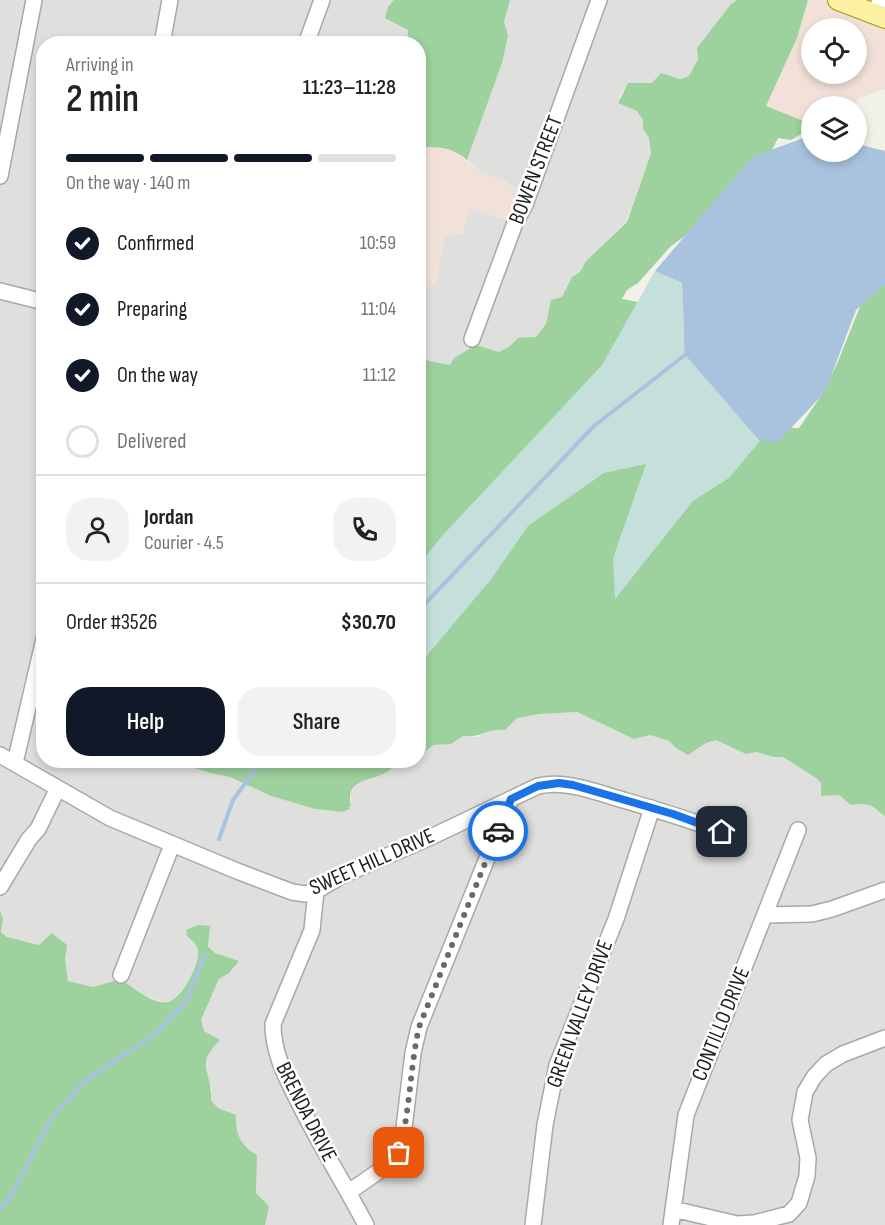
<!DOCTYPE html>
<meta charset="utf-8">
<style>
body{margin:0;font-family:"Sofia Sans Condensed",sans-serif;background:#f2f2f2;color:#222;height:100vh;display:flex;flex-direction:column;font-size:22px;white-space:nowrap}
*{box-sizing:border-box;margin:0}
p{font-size:20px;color:#767676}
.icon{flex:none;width:33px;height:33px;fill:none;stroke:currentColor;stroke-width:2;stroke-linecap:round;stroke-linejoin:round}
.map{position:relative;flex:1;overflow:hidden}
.drawer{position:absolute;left:36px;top:36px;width:390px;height:732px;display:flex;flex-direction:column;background:#fff;border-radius:24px;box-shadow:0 3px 9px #0003}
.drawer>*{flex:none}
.fabs{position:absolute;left:801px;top:18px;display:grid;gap:12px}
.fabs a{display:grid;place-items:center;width:66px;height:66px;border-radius:50%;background:#fff;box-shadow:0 3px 9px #0003;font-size:30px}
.pin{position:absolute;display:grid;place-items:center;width:51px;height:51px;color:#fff;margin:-26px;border-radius:12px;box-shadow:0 3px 9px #0006}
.courier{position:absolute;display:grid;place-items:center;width:60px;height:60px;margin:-30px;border:4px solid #1a73e8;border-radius:50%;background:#fff;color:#222;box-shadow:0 2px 8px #0007}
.head em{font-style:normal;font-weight:600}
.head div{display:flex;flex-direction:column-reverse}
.head{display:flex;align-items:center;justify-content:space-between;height:102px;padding:0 30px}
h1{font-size:39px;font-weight:600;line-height:45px}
.bar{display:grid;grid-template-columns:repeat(4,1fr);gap:9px 6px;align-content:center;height:72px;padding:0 30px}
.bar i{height:8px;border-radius:4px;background:#e0e0e0}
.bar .selected{background:#111827}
.bar p{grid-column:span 4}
.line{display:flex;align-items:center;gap:15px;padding:0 30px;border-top:2px solid #e0e0e0}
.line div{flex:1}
.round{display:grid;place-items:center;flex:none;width:63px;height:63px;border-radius:24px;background:#f2f2f2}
ol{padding:0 30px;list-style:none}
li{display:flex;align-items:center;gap:18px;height:66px}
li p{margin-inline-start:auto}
li .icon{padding:6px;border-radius:50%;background:#111827;color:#fff;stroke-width:4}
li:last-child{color:#767676}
li i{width:33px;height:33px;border:3px solid #e0e0e0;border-radius:50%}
.action{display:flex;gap:12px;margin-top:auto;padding:12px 30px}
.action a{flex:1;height:69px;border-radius:24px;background:#111827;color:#fff;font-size:24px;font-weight:600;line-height:69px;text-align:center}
.action a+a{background:#f2f2f2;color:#222}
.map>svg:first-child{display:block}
.residential{fill:#dfdfde}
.commercial{fill:#f2e1d8;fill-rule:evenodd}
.forest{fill:#9dd19d}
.wetland{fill:#c5e0db}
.water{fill:#a9c3df}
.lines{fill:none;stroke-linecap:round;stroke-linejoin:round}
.stream{stroke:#a9c3df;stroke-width:4}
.minor-casing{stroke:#a8a8a8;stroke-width:18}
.major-casing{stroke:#9f9a00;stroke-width:22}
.minor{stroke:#fff;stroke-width:15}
.major{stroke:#fcf0a3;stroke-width:20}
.done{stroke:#6a6a67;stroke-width:6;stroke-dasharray:0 10.8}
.route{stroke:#1a73e8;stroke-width:8}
.labels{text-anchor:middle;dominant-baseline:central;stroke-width:5;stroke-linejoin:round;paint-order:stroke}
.street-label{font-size:22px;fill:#212121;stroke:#fff}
</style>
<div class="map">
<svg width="885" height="1225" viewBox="0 0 885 1225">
<rect width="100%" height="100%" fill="#f2f1e8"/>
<!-- residential -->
<path class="residential" d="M0,0H394L388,7L408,30V43L44,44V663L37,692L43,695L44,760L172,761L210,773L230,777L271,796L315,809L342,812L350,809L348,806H351V792L356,784L391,769L396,761L418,760L419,751L425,752L434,745L451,744L463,736L477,737L494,729L505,730L516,718L540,714L577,712L634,739L650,735L669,741L676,748L693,751L700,748L706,743L716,740L746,754L756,752L773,757H783L816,778L821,783V796L840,795L851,804L864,803L874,805L885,816V1225H265L269,1206L256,1193L257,1156L244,1146L235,1129V1115L218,1108L211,1100L212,1088L205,1072V1064L210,1050L219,1040L204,1031L201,1020L219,979L229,973L238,961L215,953L208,945L187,936L196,945L199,953L192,975L175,1000L165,1002L144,996L121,979L93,987L68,981L65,959L46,941L40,945L7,937L1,932L3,919L0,911Z
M510,0H737L731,4L697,48L698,59L689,76L652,83H628L620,95L618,103L637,111L644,120L643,129L649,138L651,153L626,222L586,261L580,272L572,277L562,298L551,301L546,325L536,338H518L509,347L499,353L472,349L454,358L450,366L429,361L419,354L418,305L426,288L436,283L445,236L468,214L470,208L516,222L532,196L507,184L506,182L481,173L467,160L502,63L504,22Z"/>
<!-- commercial -->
<path class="commercial" d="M808,0H878L885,18V89L858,99L855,106H812L811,124L766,106L797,38ZM812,28H856V74H812Z
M435,147L456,152L481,173L506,182L507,184L532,196L516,222L470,209L463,233L445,236L436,283L426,288L419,305V148Z"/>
<!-- forest -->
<path class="forest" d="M394,0H510L504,22L508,35L502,63L467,160C455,148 435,145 419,148L418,44L408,43V30L385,18L388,7Z
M737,0H808L797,38L766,106L811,124V134H801L791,140L778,138L767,160L702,223L670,247L638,283L627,290L622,299L644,303L675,317L688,343L686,364L680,385L779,428H799L819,399L837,364L861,304L885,278V816C871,805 871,802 851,805L839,795L821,796V783L816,778L783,757H773L756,752L746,754L716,740L706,743L688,755L676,748L669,741L650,735L634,739L577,712L540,714L517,718L505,730C486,728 483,738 463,736L451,744L434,745L424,752L419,751L418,354L429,361L450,365L454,358L476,345L499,352L509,347L518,338L536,337L546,324L551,300L562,297L572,277L580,272L586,261L627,222L651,153L649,138L643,129V120L637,111L618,103L628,83H652L661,73L680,79L689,76L698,59L697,48L731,4Z
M172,761H396C395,763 393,766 391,769C375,783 344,775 351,807L348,806L350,809L342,812L315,809L271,796L230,777L210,773Z
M0,911L3,919L1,932L7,937L39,945L52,933L67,945L65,959L68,981L93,987L121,979C134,988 151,1004 168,1002C181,1000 200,964 198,951C197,944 192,941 187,936L186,930L198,925L210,926L208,946L215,953L239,961L229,973L219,979L201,1020L204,1031L220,1040C193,1067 213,1071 211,1100L218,1108L236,1115C235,1134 241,1146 257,1155L256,1193L269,1206L265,1225H0Z"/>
<!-- wetland -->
<path class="wetland" d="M655,271L682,283L685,355L760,441L729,478L693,501L615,599L613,558L646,464L604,473L528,526L492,578L419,665V565L443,535L602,365Z"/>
<!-- water -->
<path class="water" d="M809,136L811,137L812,152H856L857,144L885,151V284L856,310L825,392L778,442L760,441L685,355L682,283L655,271L752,157Z"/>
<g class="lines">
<!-- stream -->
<path class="stream" d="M418,611L594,426L685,355
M219,839L233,800L262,760
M0,1209L7,1202L20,1179L51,1119L86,1080L156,1033L186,1002L205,954"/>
<defs>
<path id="minor" d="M875,15L880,0
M162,44L170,0
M306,44L322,0
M0,176L34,0
M0,291L44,302
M472,339L515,223L525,205L599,0
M0,755L110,818L237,871L292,892L305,894L316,891L343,875L431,837L538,786C566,780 593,791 620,799C654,809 689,819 722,832
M15,763L44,639
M0,887L29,839L38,829L58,788
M316,891L312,930L273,1024C273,1055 287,1079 301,1107C321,1147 345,1185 366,1225
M765,915L812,914L832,909L885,890
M121,975L172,845
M349,1192L389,1164L399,1153L403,1136L413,1053L419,1027L511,799
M673,1209L737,1224L754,1223L789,1214L799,1203L807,1176L808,1158L800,1120L805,1092L814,1077L826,1064L843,1054L885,1038
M533,1225L545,1125L557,1065L616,919L652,808
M671,1225L686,1115L798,830"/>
<path id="major" d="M838,0L885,18"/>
</defs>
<!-- minor casing -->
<use href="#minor" class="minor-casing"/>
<!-- major casing -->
<use href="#major" class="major-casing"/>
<!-- minor -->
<use href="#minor" class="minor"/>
<!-- major -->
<use href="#major" class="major"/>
</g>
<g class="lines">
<!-- done -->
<path class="done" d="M399,1153C410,1112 410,1068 419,1027L498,831"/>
<!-- route -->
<path class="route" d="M498,831L511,799L538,786L559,783L573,785L673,814L722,832"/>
</g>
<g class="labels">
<!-- street labels -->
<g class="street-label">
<text transform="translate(536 170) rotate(-69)">BOWEN STREET</text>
<text transform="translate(372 862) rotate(-24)">SWEET HILL DRIVE</text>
<text transform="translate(580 1014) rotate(-70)">GREEN VALLEY DRIVE</text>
<text transform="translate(721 1024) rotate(-68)">CONTILLO DRIVE</text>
<text transform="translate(306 1112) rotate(63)">BRENDA DRIVE</text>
</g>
</g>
</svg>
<div class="fabs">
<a><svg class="icon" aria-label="locate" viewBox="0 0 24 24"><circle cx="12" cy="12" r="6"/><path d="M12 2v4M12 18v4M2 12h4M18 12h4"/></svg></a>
<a><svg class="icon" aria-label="layers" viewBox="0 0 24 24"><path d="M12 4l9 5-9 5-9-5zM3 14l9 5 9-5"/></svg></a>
</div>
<div class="pin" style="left:399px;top:1153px;background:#ea580c"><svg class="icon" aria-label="bag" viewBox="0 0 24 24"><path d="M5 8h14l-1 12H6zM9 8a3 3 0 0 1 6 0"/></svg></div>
<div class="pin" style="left:722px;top:832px;background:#1f2937"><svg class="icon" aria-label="home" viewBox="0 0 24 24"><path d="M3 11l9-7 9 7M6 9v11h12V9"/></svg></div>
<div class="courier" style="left:498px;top:831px"><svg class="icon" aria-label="car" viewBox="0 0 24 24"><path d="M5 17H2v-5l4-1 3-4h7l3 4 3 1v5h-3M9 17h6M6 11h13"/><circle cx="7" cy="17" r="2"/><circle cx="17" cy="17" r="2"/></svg></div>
<section class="drawer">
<div class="head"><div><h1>2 min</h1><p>Arriving in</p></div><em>11:23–11:28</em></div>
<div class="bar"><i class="selected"></i><i class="selected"></i><i class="selected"></i><i></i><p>On the way · 140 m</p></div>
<ol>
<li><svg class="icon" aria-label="check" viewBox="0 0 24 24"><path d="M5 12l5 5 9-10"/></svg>Confirmed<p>10:59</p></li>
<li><svg class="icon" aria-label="check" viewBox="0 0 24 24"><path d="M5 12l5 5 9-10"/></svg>Preparing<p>11:04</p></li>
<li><svg class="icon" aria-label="check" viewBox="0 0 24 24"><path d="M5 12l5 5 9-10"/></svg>On the way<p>11:12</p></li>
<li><i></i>Delivered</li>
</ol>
<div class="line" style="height:108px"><a class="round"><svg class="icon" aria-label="person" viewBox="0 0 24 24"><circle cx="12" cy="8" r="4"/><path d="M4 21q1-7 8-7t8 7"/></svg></a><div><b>Jordan</b><p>Courier · 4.5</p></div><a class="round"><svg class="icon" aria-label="phone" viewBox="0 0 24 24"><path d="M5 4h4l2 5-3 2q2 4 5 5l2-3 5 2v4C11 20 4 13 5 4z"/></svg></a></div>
<div class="line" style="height:78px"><div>Order #3526</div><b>$30.70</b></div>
<div class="action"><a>Help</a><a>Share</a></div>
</section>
</div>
